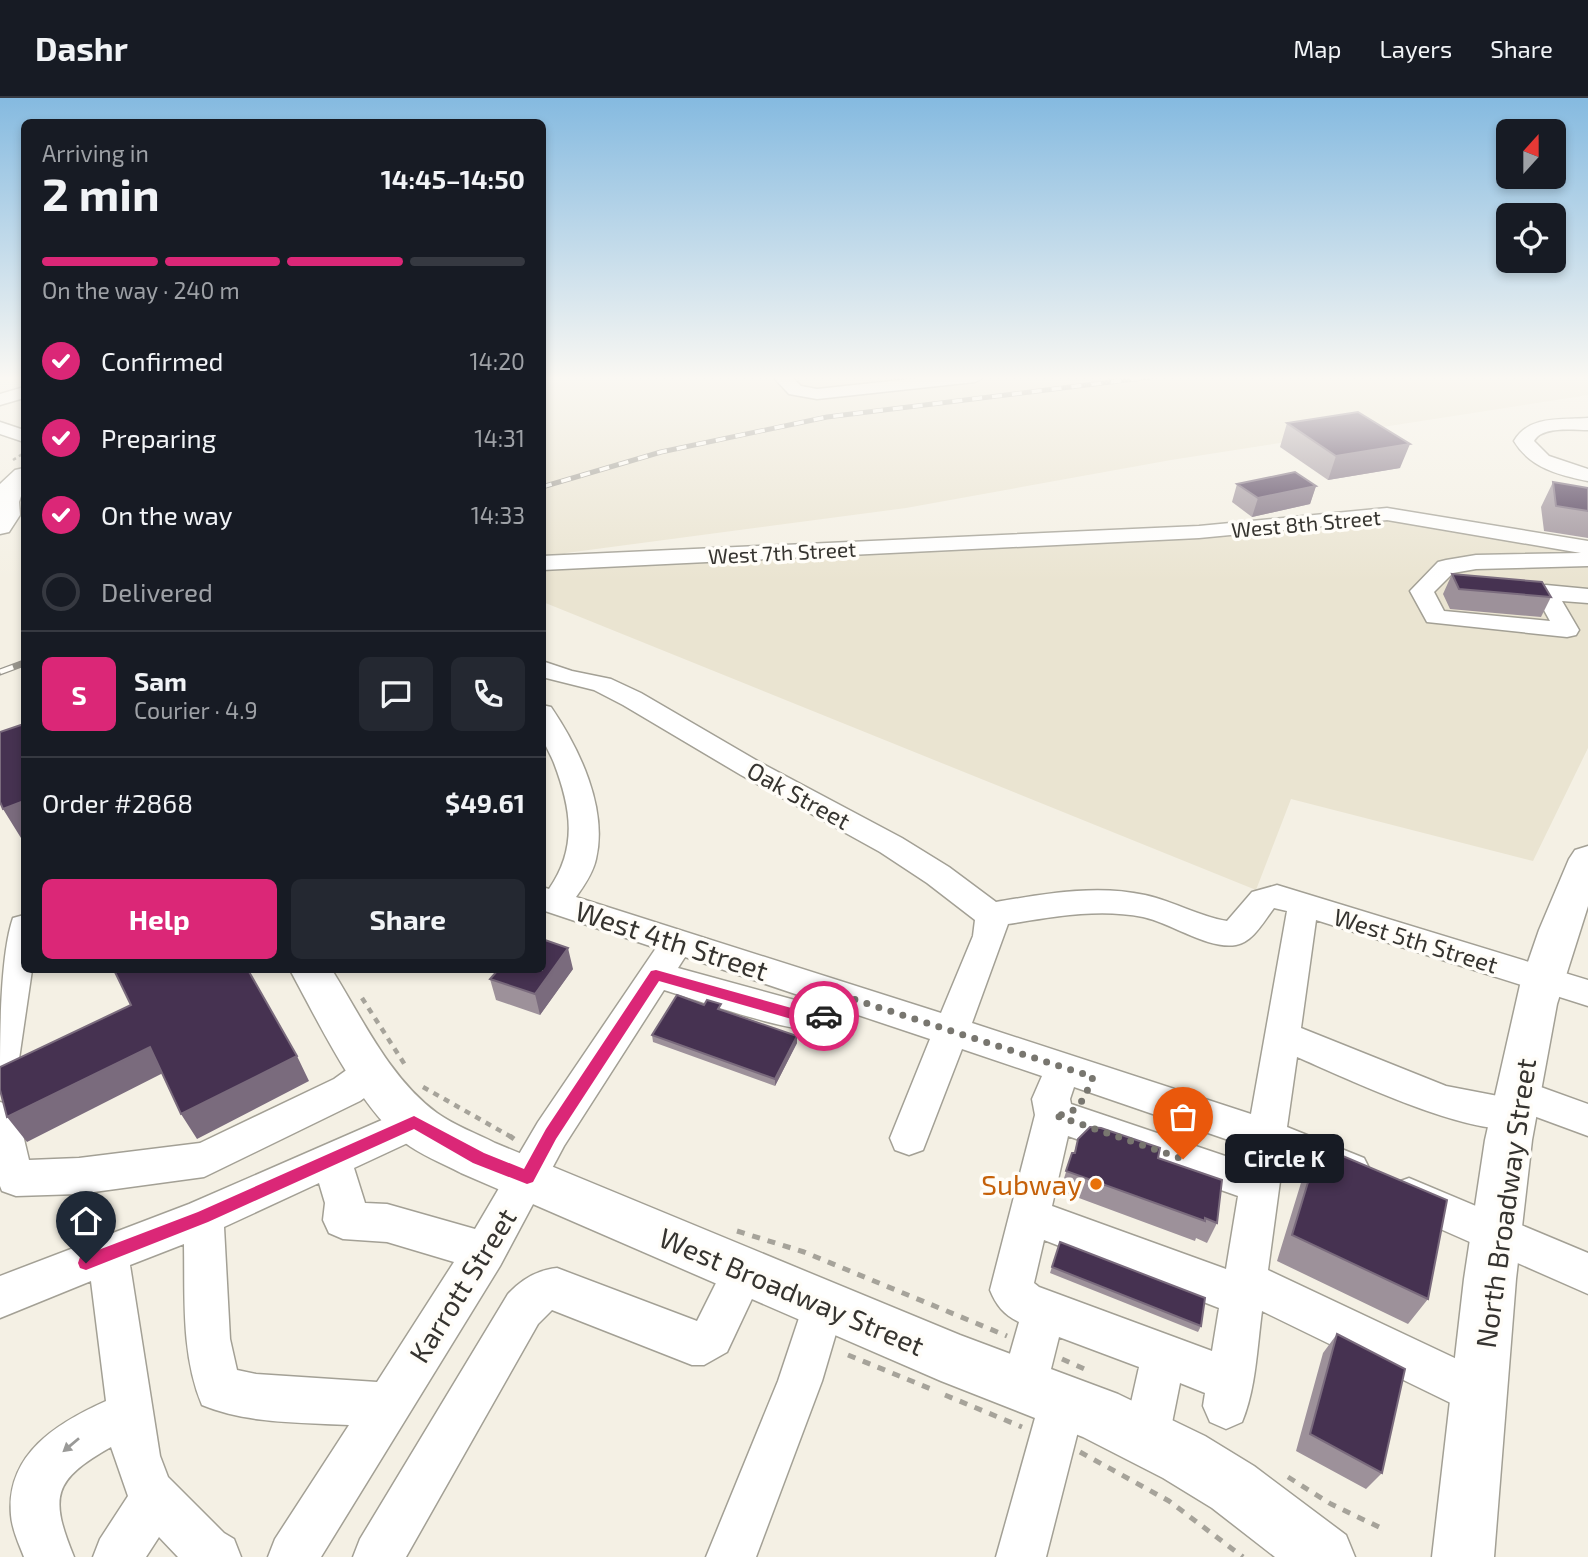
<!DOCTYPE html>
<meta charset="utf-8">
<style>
body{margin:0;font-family:"Exo 2",sans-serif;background:#242831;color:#f1f3f6;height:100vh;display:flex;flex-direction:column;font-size:26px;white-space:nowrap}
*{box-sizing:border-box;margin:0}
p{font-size:23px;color:#9ea1a6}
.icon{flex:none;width:38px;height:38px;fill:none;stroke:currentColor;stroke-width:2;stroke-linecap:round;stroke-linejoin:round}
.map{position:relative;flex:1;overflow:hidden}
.side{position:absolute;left:21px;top:21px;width:525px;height:854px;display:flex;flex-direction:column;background:#171b24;border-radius:10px;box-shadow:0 4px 10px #0003}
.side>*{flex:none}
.needle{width:46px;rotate:21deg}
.buttons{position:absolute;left:1496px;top:21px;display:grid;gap:14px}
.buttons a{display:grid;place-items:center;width:70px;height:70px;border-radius:10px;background:#171b24;box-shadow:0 4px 10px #0003;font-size:35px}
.pin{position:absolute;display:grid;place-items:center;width:60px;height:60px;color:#fff;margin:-72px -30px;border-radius:50% 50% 50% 0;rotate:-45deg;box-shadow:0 0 7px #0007}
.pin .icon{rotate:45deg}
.courier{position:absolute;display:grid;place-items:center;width:70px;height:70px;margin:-35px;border:5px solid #db2777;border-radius:50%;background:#fff;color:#222;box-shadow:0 2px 9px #0007}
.bubble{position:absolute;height:49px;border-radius:10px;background:#171b24;box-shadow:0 4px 10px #0003;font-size:23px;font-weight:700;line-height:49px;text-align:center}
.head em{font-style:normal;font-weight:700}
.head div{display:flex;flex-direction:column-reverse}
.head{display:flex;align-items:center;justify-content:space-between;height:119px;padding:0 21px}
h1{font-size:46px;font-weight:700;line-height:52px}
.bar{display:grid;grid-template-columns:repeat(4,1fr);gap:10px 7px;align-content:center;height:84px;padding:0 21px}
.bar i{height:9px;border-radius:5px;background:#363941}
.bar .on{background:#db2777}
.bar p{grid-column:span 4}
.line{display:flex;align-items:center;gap:18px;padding:0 21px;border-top:2px solid #363941}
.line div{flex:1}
.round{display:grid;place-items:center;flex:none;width:74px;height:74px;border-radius:10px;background:#242831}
ol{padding:0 21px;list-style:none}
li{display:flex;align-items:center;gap:21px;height:77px}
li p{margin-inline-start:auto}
li .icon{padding:7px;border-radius:50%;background:#db2777;color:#fff;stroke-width:4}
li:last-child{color:#9ea1a6}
li i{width:38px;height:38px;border:4px solid #363941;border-radius:50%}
.primary-button{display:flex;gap:14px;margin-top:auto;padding:14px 21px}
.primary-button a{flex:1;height:80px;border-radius:10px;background:#db2777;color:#fff;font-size:28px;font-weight:700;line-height:80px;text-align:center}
.primary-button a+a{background:#242831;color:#f1f3f6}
header{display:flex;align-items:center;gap:42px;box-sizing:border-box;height:98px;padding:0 35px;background:#171b24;border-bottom:2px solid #363941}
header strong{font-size:33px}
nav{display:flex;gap:38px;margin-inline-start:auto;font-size:24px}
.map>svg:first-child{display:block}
.built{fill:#eae4d1}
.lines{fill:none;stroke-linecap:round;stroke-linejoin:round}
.minor-casing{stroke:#a3a095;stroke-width:3}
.major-casing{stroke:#a3a095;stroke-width:3}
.path-far2{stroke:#a6a39a;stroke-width:2.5;stroke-dasharray:3.5 3.5;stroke-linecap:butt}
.path-far1{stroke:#a6a39a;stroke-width:4.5;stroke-dasharray:6 6;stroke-linecap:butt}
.path{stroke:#a6a39a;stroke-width:5;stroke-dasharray:8 8;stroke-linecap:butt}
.minor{fill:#fff;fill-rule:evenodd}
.major{fill:#fff;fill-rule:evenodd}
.rail-far1-casing{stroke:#99968e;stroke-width:5}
.rail-casing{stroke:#99968e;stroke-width:7}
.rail-far1{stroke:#fffdf8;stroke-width:3.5;stroke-dasharray:10;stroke-linecap:butt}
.rail{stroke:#fffdf8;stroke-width:4.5;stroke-dasharray:14;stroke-linecap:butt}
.wall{fill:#9d919a}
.shaded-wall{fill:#7a6b7d}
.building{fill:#463251;stroke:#7a6b7d;stroke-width:2}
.oneway{fill:#9a9a98}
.route{fill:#db2777}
.done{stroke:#78766f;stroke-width:7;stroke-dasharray:0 12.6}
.food-dot{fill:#e8710a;stroke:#fffdf8;stroke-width:2.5}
.labels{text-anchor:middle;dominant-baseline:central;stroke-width:7;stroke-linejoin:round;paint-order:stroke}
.far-street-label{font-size:21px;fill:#363430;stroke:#fffdf8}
.street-label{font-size:24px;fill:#363430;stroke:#fffdf8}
.near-street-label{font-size:28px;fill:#363430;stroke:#fffdf8}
.near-food-label{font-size:28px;fill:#c56008;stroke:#fffdf8;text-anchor:end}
</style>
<header>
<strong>Dashr</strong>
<nav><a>Map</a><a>Layers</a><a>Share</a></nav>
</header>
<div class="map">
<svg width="1588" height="1459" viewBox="0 0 1588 1459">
<rect width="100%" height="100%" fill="#f4f0e4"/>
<!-- built -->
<path class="built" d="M542,279H1588V297L1171,362L906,410L566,455L553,468L1378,421L1588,456V650L1533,763L1291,701L1256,792L543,504Z"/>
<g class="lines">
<defs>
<path id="minor" d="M773,279H792L801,288L817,291L929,279H984L975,284L817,301L789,296Z
M24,289V300L0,307V296Z
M1588,320V332C1572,332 1542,328 1534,343L1549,358L1588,371V383C1559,377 1530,370 1514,343C1529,317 1561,322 1588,320Z
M0,324L24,332V344L0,336Z
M1387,410L1588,443V468L1476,471L1453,475L1434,494L1444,513L1550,523L1534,494L1538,489L1546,487L1588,491V505L1562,503L1579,532L1576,537L1567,539L1427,524L1410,493L1438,464L1446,462L1476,457L1581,455L1387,422L1199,440L542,472V458L1199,428Z
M542,563L572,573L611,581L641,595L761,665L902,740L949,769L996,804C1044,796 1096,786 1145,797C1173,803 1200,819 1227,823L1252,794L1277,787L1588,882V908L1316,822L1301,930L1446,988L1498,998L1503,985L1516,980L1588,1006V1038L1531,1017L1525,1028C1480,1045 1344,979 1297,959L1287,1029L1364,1060L1370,1072L1364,1084L1350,1090L1283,1061L1268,1172L1495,1279L1502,1295L1495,1311L1479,1318L1463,1311L1262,1213C1257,1250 1256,1290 1242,1324L1226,1331L1210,1324L1203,1308L1205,1295L1180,1285L1169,1340L1162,1356L1146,1363L1130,1356L1123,1340L1139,1269L1059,1239L1047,1287L1063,1279L1079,1286L1086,1302L1046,1459H996L1040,1302L1024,1310L1008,1303L1001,1287L1019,1224C1004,1217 996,1207 990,1192L1035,1017L1032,1001L1042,978L962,951L923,1052L909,1057L895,1052L890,1040L930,941L855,916C847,923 839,931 827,932C789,936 704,904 664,892L564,1048L500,1168L321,1459H268L275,1441L349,1327C300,1324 248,1326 202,1307C181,1257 185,1199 184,1146L130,1167L160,1358L168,1379L224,1435L234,1441L241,1459H178L159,1439L146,1459H93L100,1441L128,1398L111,1349C53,1382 49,1398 74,1459H24C19,1446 12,1432 11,1417C6,1356 57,1325 106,1303L91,1183L0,1220V1178L189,1106L414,1008L427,1012L433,1024L427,1036L354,1070L365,1105L387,1106L475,1131L538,1024L656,850L542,812V789L549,791C578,749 571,710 554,665C551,657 545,648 543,640C540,630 542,617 542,607L551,609C579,650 608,710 596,761C593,775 584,788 576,799L941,915L973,838L975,822L927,785L880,754L741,677L623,607L594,592L542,579ZM1274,810L1287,813L1251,1016L972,925L1008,826C1052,819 1098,810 1143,819C1171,825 1209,852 1236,847C1253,844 1264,823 1274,810ZM685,859L819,904H802L678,870ZM1074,989L1246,1048L1243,1064L1071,1006L1070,1001ZM1068,1038L1238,1098L1226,1171L1052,1108ZM319,1085L325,1105L323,1122L329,1135L343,1141L387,1144L454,1164L377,1284L256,1276L237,1272L230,1241L224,1129ZM1044,1142L1219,1210L1212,1253L1039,1189L1034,1185Z
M24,817V872H32L18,968L13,979L0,983C0,939 0,858 13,820Z
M372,959L385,963L390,974L385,985L360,1003L204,1079L79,1096L16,1098L2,1093L0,1088V1004L13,1008L19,1020L29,1062L79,1060L200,1045L334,981L359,963Z
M1409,1080L1588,1155V1196L1395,1111L1389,1098L1395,1085Z
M745,1151L760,1157L766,1171L727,1254L704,1267H692L552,1212L538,1226L406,1459H353L360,1441L508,1196C521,1182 537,1172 557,1170L697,1223L730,1157Z
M824,1184L839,1190L845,1205L822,1283L756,1459H706L778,1283L809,1190Z"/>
<path id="major" d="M24,370V389L19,404L20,417L9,434L0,436V386L15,372Z
M1588,748V808L1557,906L1532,1042L1516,1181L1494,1459H1432L1464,1181L1485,1042L1520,887L1539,832L1569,761L1575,752Z
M290,872H332C362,920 390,981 437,1015C455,1028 476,1035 495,1045L960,1237L1118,1296L1205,1338L1254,1368L1346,1437L1355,1459H1275L1212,1410L1163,1380L1083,1339L941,1283L461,1075C442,1065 421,1057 404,1044C358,1008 318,923 290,872Z"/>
</defs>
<!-- minor casing -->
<use href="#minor" class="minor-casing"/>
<!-- major casing -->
<use href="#major" class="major-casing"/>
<!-- path-far2 -->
<path class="path-far2" d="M13,362L24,355"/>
<!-- path-far1 -->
<path class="path-far1" d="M362,900L407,970
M423,989L513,1040"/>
<!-- path -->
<path class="path" d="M510,1038L514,1041
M737,1133L804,1154L1007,1238
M848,1257L931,1291
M1062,1261L1087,1272
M945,1297L1022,1329
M1080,1354L1169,1403L1243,1459
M1288,1379L1331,1406L1385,1432"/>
<!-- minor -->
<use href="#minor" class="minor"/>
<!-- major -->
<use href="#major" class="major"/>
<defs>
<path id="rail-far1" d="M542,389L661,354L827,319L1151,279"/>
<path id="rail" d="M0,574L24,565"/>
</defs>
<!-- rail-far1 casing -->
<use href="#rail-far1" class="rail-far1-casing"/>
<!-- rail casing -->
<use href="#rail" class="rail-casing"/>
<!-- rail-far1 -->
<use href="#rail-far1" class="rail-far1"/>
<!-- rail -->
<use href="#rail" class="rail"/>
</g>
<!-- wall -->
<path class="wall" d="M1287,325L1400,370L1328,382L1280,349Z
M1553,384L1588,390V440L1544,433L1541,409Z
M1237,386L1316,388L1310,406L1252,419L1232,404Z
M1452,476L1551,499L1541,519L1450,511L1443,496Z
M573,871L540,917L496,902L490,881Z
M722,913L797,938V945L775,988L653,944L652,937Z
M1078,1041L1158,1060L1217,1125L1207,1145L1196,1140L1195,1143L1060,1093L1072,1055H1074Z
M1319,1048L1428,1201L1408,1226L1277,1163L1304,1075Z
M1060,1144L1201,1228L1198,1234L1050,1175Z
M1337,1236L1382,1375L1366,1391L1296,1353L1323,1255Z"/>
<!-- shaded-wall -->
<path class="shaded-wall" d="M1410,346L1400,370L1328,382L1336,358Z
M1316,388L1310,406L1252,419L1258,400Z
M24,703V738L21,740L3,711Z
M568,850L573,871L540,917L535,896Z
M797,938V945L775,988V981Z
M150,949L165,974L27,1044L7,1019Z
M297,958L309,983L197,1041L181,1016Z"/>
<!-- building -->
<path class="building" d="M1358,314L1410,346L1336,358L1287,325Z
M1295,374L1316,388L1258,400L1237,386Z
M1553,384L1588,390V413L1556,408Z
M1452,476L1542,484L1551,499L1459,491Z
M24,626V703L3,711L0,704V634Z
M542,841L568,850L535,896L490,881L498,872H542Z
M114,872H248L297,958L181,1016L150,949L7,1019L0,992V969L131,907Z
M677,897L704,907L707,902L721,906L718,911L797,938L775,981L652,937Z
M1090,1029L1101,1030L1160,1050L1158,1060L1222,1082L1217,1125L1205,1120V1123L1066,1073L1072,1055H1075L1078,1041Z
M1319,1048L1447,1102L1428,1201L1292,1137Z
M1060,1144L1205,1200L1201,1228L1052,1169Z
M1337,1236L1405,1271L1382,1375L1310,1336Z"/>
<!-- one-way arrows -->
<defs><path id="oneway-solid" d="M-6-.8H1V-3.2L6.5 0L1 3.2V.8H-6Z" transform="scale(1.75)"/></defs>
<use class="oneway" href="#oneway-solid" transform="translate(71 1347) rotate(140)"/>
<!-- sky -->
<linearGradient id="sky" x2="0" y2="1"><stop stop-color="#85bae0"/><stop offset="0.58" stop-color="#faf8f3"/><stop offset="1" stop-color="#faf8f3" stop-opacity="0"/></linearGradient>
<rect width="1588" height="483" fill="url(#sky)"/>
<!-- route -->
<path class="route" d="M656,872L802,913H824L831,918L824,924H802L659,883L556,1041L533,1084L527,1086L473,1065L414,1031L208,1124L86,1172L80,1170L78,1165L80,1159L198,1114L414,1018L484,1055L524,1071L546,1031L651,873Z"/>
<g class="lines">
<!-- done -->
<path class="done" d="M824,918H829L850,900L1093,979C1084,1000 1079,1018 1054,1017L1183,1061"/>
</g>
<!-- markers -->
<circle class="food-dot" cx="1096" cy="1086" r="7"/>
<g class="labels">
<!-- far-street labels -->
<g class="far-street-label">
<text transform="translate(1306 425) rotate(-5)">West 8th Street</text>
<text transform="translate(782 454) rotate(-3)">West 7th Street</text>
</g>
<!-- street labels -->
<g class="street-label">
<text transform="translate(799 697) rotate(29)">Oak Street</text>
<text transform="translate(1416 842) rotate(17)">West 5th Street</text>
</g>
<!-- near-street labels -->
<g class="near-street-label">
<text transform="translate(672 842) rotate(18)">West 4th Street</text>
<text transform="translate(1505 1105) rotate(-82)">North Broadway Street</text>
<text transform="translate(462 1187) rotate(-58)">Karrott Street</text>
<text transform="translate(792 1193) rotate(23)">West Broadway Street</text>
</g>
<!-- near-food labels -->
<g class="near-food-label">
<text x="1082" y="1086">Subway</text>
</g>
</g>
</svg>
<div class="buttons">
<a><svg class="needle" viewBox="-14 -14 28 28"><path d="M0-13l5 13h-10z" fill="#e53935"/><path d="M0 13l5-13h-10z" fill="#9ea1a6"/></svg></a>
<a><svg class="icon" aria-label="locate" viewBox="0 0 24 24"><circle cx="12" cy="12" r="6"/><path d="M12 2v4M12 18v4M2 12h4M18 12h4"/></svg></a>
</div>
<div class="pin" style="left:1183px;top:1061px;background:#ea580c"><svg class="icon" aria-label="bag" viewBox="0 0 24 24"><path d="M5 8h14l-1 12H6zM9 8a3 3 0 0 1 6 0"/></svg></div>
<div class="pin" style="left:86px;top:1165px;background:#1f2937"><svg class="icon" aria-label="home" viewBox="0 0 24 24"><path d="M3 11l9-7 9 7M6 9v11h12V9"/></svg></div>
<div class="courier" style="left:824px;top:918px"><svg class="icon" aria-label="car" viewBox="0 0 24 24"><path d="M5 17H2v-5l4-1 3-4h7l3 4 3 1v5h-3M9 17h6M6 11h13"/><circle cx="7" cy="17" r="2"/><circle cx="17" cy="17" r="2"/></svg></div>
<div class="bubble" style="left:1225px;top:1036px;width:119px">Circle K</div>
<section class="side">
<div class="head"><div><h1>2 min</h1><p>Arriving in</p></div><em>14:45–14:50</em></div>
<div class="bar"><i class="on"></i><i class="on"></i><i class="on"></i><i></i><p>On the way · 240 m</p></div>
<ol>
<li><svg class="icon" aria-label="check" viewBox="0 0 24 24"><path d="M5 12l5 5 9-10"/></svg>Confirmed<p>14:20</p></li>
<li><svg class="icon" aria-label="check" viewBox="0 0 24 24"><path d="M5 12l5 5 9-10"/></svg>Preparing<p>14:31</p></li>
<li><svg class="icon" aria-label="check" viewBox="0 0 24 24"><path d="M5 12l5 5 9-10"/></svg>On the way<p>14:33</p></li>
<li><i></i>Delivered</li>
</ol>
<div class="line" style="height:126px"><b class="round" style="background:#db2777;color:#fff">S</b><div><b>Sam</b><p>Courier · 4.9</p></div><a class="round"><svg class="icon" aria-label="chat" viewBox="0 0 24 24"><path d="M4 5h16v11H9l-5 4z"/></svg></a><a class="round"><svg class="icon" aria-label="phone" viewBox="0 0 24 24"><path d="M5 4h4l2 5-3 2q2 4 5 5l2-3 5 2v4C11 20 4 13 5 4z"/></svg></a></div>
<div class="line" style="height:91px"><div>Order #2868</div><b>$49.61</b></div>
<div class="primary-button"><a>Help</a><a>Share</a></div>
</section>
</div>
